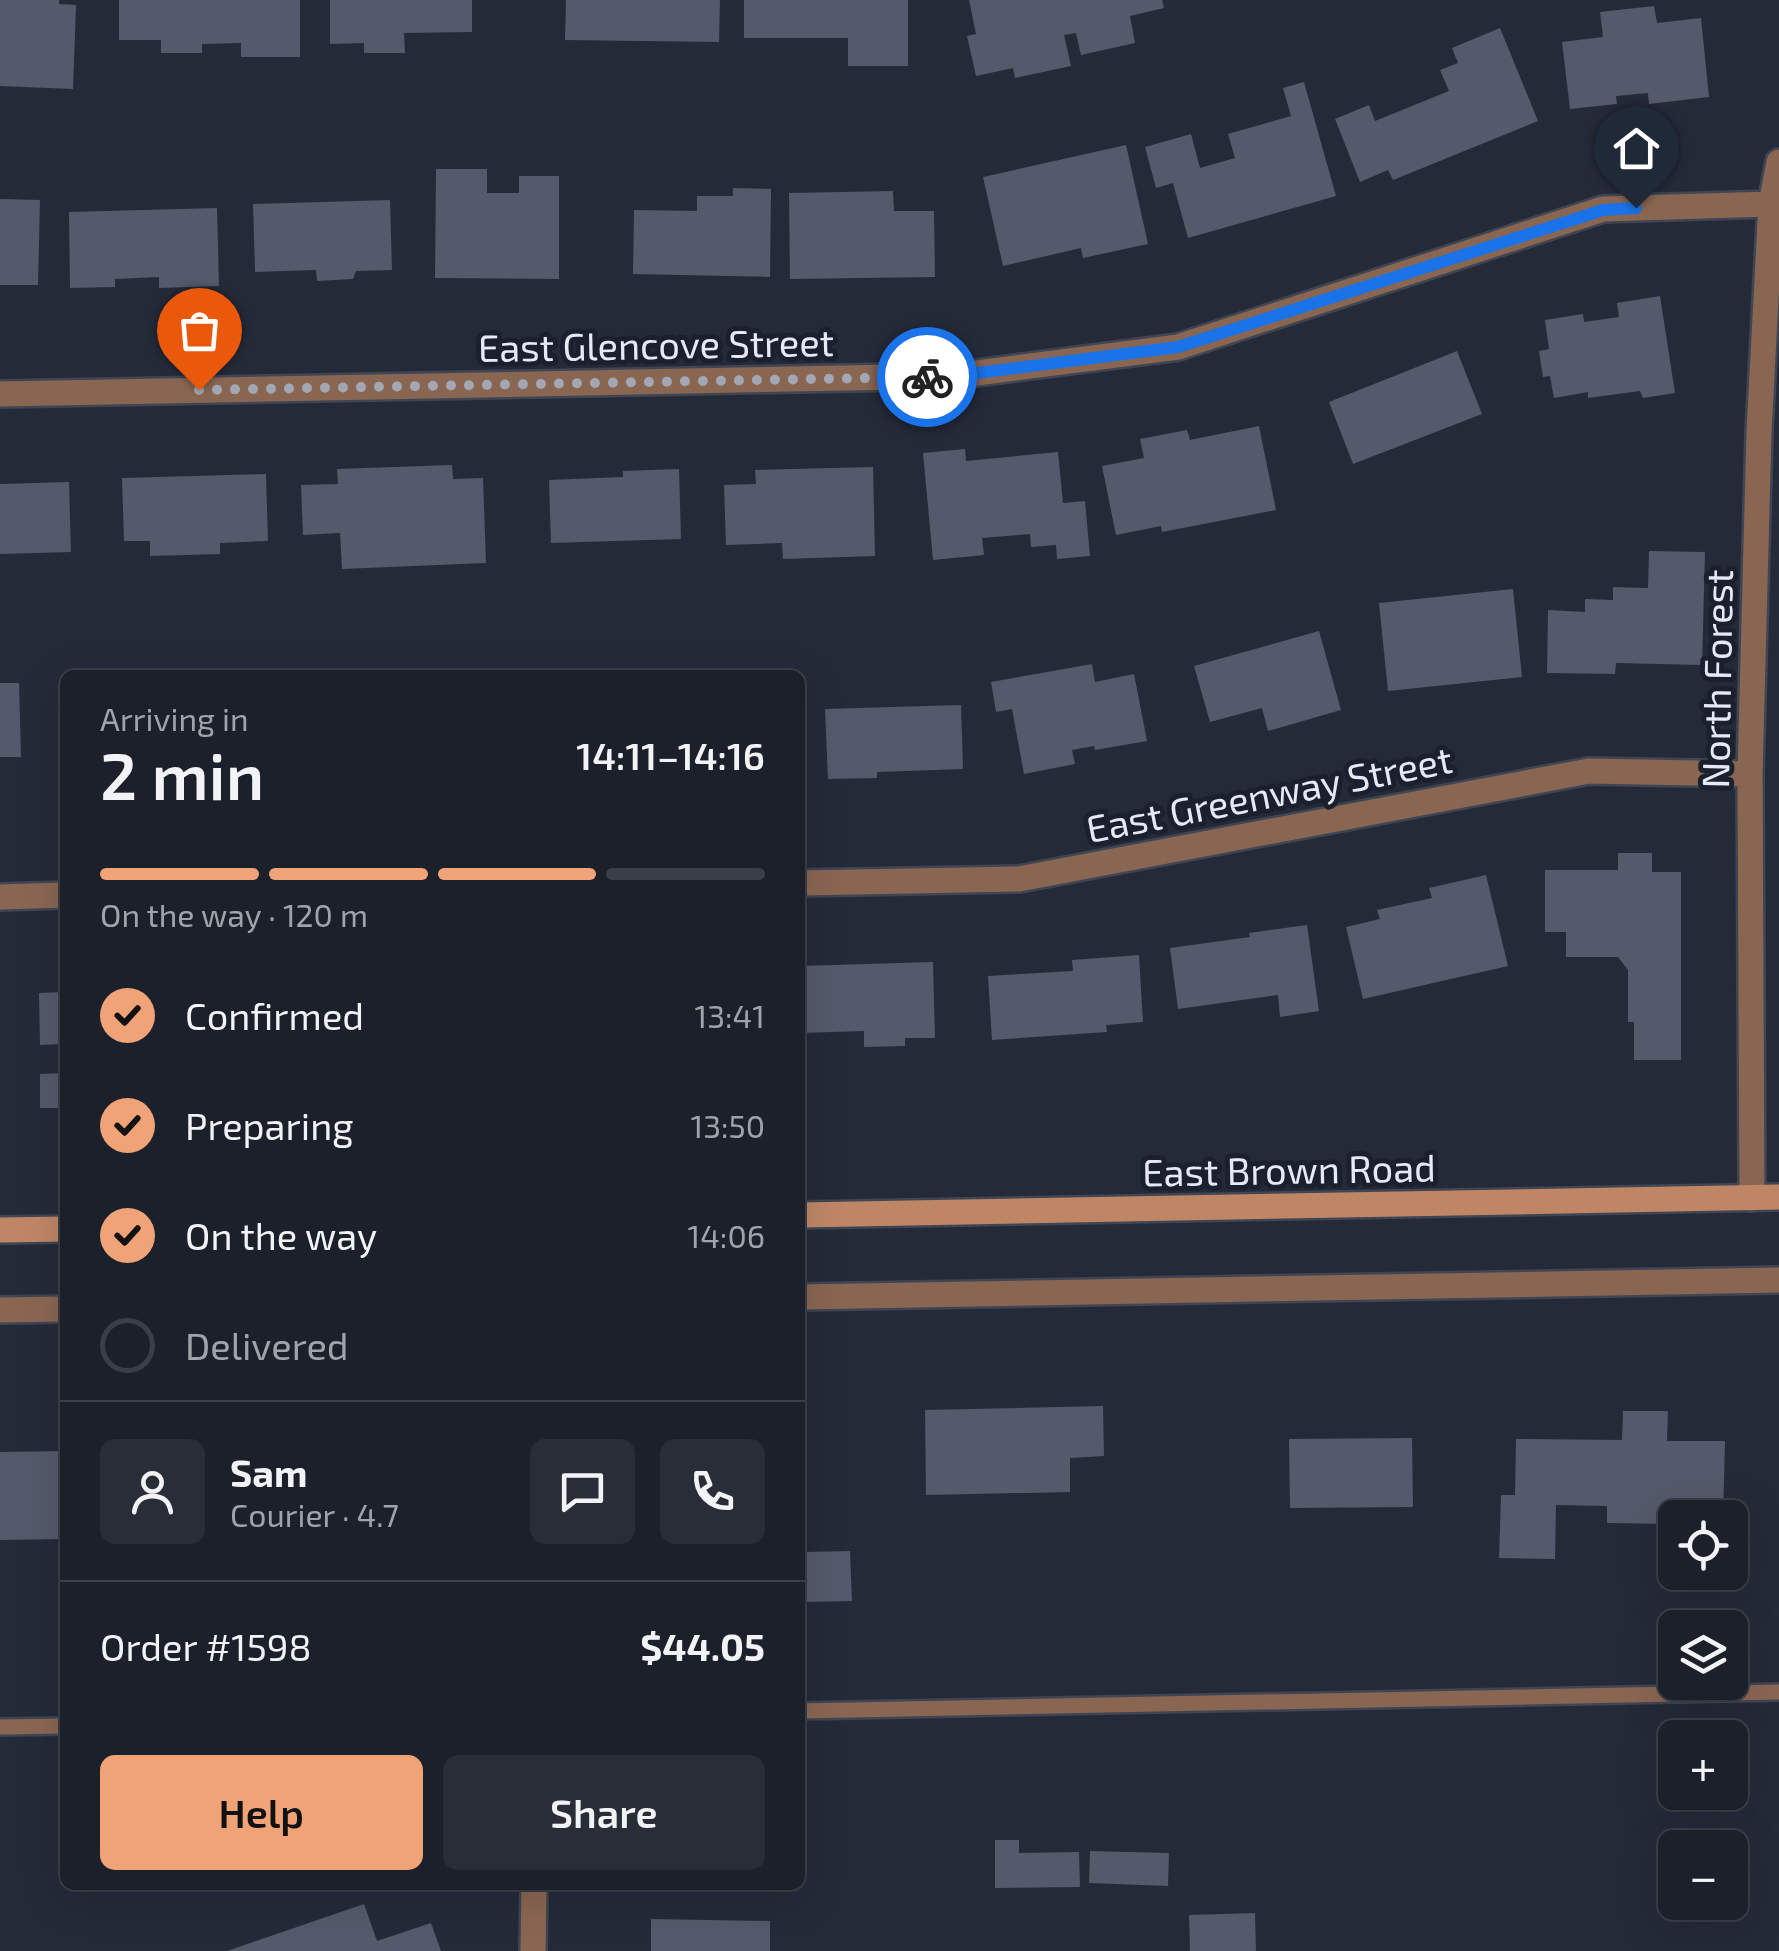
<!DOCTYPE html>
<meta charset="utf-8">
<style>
body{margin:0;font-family:"Exo 2",sans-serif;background:#292d37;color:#f1f3f6;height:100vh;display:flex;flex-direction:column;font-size:38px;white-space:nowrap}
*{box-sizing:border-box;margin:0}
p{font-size:32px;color:#a0a3a9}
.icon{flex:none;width:55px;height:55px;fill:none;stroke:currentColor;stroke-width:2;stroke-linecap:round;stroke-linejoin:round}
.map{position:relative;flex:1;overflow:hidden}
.drawer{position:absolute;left:60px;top:670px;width:745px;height:1220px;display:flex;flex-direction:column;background:#1c202b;border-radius:15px;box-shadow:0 10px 40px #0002,0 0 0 2px #3a3e47}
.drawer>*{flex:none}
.controls{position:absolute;left:1658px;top:1500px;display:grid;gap:20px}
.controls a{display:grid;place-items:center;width:90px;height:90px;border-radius:15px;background:#1c202b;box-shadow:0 10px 40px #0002,0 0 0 2px #3a3e47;font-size:50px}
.pin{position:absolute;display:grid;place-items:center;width:85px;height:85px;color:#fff;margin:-102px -42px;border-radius:50% 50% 50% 0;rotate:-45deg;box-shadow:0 0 10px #0007}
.pin .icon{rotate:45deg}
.courier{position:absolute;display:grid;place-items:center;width:100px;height:100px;margin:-50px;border:8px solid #1a73e8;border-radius:50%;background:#fff;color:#222;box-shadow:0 2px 12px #0007}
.headline em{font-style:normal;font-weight:600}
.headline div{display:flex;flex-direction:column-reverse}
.headline{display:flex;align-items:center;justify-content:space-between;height:170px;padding:0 40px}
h1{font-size:65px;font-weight:600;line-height:75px}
.bar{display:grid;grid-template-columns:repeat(4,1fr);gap:15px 10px;align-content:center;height:120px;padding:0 40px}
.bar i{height:12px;border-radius:8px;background:#3a3e47}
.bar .on{background:#efa377}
.bar p{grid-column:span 4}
.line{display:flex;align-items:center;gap:25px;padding:0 40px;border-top:2px solid #3a3e47}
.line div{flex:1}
.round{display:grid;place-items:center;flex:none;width:105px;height:105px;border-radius:15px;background:#292d37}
ol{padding:0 40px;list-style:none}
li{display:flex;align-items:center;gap:30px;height:110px}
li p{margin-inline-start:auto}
li .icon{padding:10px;border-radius:50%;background:#efa377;color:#111;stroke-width:4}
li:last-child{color:#a0a3a9}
li i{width:55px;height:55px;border:5px solid #3a3e47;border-radius:50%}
.cta{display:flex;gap:20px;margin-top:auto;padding:20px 40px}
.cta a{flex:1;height:115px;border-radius:15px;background:#efa377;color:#111;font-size:40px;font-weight:600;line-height:115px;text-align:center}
.cta a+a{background:#292d37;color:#f1f3f6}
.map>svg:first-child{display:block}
.building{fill:#545a6b}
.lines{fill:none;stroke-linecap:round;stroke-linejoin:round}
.service-casing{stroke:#404553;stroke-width:20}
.minor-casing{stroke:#404553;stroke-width:30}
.secondary-casing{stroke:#404553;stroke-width:30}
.service{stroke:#896652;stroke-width:15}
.minor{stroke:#896652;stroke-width:25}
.secondary{stroke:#bf8666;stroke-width:25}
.done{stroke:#a2a7b3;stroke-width:10;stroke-dasharray:0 18}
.route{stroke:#1a73e8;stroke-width:12}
.labels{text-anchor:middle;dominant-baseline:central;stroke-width:10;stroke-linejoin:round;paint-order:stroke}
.street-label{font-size:38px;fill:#e6eaf5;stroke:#1b202f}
</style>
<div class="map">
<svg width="1779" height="1951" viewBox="0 0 1779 1951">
<rect width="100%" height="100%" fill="#252a39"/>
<!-- building -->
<path class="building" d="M0,0H59V4L76,5L73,89L0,86Z
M119,0H300V57H241V43L202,44V53H161V40H119Z
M330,0H472V32L404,33L405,53H364V43L330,44Z
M566,0H720L719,42L565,40Z
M744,0H908V66H848V38H744Z
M969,0H1162L1164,8L1130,16L1135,43L1081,55L1076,33L1064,35L1071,66L1015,78L1013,68L976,76L967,36L976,34Z
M1654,6L1657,23L1701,18L1709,97L1649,104L1648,93L1616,96L1617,104L1570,109L1562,42L1603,37L1600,12Z
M1500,28L1538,121L1393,180L1388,170L1360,182L1335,119L1369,105L1375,121L1449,91L1440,70L1458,63L1452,48Z
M1304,82L1336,196L1188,238L1173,183L1156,188L1145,147L1191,134L1200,168L1235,158L1228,134L1291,116L1283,88Z
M1126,145L1148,244L1083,258L1081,248L1003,266L983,177Z
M436,169H487V193H519V176H559V279L435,278Z
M733,188L771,189L770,277L633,274L634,210L697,211V196H733Z
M893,191L894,211H934L935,277L790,279L789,193Z
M0,199L40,200L38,285H0Z
M390,200L392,270L356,271L353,279L317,281L316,270L255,272L253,204Z
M217,208L219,286L159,288V277L115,279V287L70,288L69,212Z
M1660,296L1675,393L1643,398L1640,391L1588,398V392L1554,398L1550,376L1543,377L1539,351L1549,349L1545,320L1583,314L1584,322L1619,317L1617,303Z
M1457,351L1482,414L1353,464L1329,402Z
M1259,426L1276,510L1162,532L1161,526L1116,535L1102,466L1144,458L1140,439L1187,430L1190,440Z
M965,449L966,461L1058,452L1063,503L1085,501L1090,556L1057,559L1056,545L1031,547L1030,534L982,538L984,555L933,560L923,453Z
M452,465L453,479L483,478L486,563L342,569L340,533L303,535L301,485L338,484L337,469Z
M873,467L875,556L783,559L782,543L726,545L724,485L756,484L755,470Z
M679,469L681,539L551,543L549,480L623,477V471Z
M266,474L268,541L220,543V554L150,556V541H124L122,478Z
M69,482L71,552L0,554V484Z
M1649,551L1705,552L1702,665L1616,663L1615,674L1547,673L1548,610L1585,612V599L1613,600V587L1648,588Z
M1513,589L1522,677L1388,691L1379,603Z
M1319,631L1341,710L1268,731L1262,708L1210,722L1194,666Z
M1092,664L1095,682L1134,674L1147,741L1095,750L1094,746L1072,750L1075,764L1024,774L1012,709L996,712L991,682Z
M0,683H19L21,757H0Z
M961,705L963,769L877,772V778L828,779L825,709Z
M1618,853H1652V872H1681V1060H1634V1022H1628V970L1618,957H1566V932H1545V870H1618Z
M1486,875L1508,966L1363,999L1346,927L1380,919L1377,910L1432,898L1429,888Z
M1307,925L1319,1011L1280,1017L1278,995L1178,1009L1170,948L1250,937L1249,933Z
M1139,955L1143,1022L1106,1025L1107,1032L992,1040L988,976L1073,971L1072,960Z
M933,962L935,1038H905V1046L864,1047V1031L800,1033V966Z
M65,992V1044L40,1045L39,993Z
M65,1073V1108H40V1074Z
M1103,1406L1104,1456L1070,1458V1492L926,1495L925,1410Z
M1623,1411H1668L1667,1441H1725L1723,1518H1675V1524L1607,1523V1506L1556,1505L1555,1559L1499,1558L1501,1495H1515L1516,1439L1622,1440Z
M1412,1438L1413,1507L1290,1508L1289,1439Z
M65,1451V1539L0,1540V1452Z
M800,1503H805L806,1552L850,1551L852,1601L805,1602V1605H800Z
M995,1840H1019V1853L1079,1852L1080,1887L995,1888Z
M1090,1851L1169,1853L1168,1886L1089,1883Z
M364,1904L377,1941L431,1923L441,1951H227Z
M1255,1913L1256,1951H1190L1189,1915Z
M651,1919L770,1921V1951H651Z"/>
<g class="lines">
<defs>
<path id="service" d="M800,1711L1779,1692
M0,1727L65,1726"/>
<path id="minor" d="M0,394L954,376L1178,347L1603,209L1771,204
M800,883L1019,879L1589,771L1750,774
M0,897L65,895
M1752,1198L1750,774L1759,432L1771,204L1779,162
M800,1297L1779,1280
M0,1310L65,1309
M533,1951L534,1885"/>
<path id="secondary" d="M800,1215L1779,1197
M0,1230L65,1229"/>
</defs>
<!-- service casing -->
<use href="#service" class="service-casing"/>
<!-- minor casing -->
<use href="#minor" class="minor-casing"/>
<!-- secondary casing -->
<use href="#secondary" class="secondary-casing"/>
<!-- service -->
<use href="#service" class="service"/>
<!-- minor -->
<use href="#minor" class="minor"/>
<!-- secondary -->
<use href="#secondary" class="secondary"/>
</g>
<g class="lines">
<!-- done -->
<path class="done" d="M199,390L927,377"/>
<!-- route -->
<path class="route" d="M927,377L954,376L1178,347L1603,210L1636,208"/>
</g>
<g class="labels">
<!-- street labels -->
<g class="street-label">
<text transform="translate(656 344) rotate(-1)">East Glencove Street</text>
<text transform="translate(1716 679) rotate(-89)">North Forest</text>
<text transform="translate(1269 793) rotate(-11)">East Greenway Street</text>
<text transform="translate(1289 1169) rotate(-1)">East Brown Road</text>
</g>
</g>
</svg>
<div class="controls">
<a><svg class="icon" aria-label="locate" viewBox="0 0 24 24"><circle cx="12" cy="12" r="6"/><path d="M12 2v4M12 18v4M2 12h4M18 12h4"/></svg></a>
<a><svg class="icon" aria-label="layers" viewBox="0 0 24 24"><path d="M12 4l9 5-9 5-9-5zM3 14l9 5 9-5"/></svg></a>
<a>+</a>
<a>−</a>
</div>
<div class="pin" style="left:199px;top:390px;background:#ea580c"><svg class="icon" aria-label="bag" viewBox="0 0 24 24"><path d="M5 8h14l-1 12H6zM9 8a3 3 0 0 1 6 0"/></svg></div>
<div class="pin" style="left:1636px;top:208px;background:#1f2937"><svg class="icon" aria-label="home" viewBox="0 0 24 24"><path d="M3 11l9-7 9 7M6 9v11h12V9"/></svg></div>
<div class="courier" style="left:927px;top:377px"><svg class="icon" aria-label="bike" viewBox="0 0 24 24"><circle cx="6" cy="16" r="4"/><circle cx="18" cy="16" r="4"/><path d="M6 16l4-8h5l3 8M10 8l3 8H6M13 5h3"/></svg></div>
<section class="drawer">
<div class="headline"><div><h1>2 min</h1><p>Arriving in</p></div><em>14:11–14:16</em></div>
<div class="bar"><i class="on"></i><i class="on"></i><i class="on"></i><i></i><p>On the way · 120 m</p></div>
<ol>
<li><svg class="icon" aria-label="check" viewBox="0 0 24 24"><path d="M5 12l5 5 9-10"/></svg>Confirmed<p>13:41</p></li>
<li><svg class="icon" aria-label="check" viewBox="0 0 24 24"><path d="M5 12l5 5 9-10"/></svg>Preparing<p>13:50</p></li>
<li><svg class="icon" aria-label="check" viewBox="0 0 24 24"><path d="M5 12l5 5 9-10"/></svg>On the way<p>14:06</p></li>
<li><i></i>Delivered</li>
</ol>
<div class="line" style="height:180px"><a class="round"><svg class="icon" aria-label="person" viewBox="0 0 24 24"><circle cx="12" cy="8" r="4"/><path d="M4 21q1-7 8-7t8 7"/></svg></a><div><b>Sam</b><p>Courier · 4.7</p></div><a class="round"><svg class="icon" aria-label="chat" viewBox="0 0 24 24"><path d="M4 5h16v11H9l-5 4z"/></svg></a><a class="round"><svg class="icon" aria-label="phone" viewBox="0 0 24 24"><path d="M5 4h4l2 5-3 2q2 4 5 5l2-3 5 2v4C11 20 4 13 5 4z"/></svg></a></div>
<div class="line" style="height:130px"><div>Order #1598</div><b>$44.05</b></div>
<div class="cta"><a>Help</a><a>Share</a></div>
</section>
</div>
